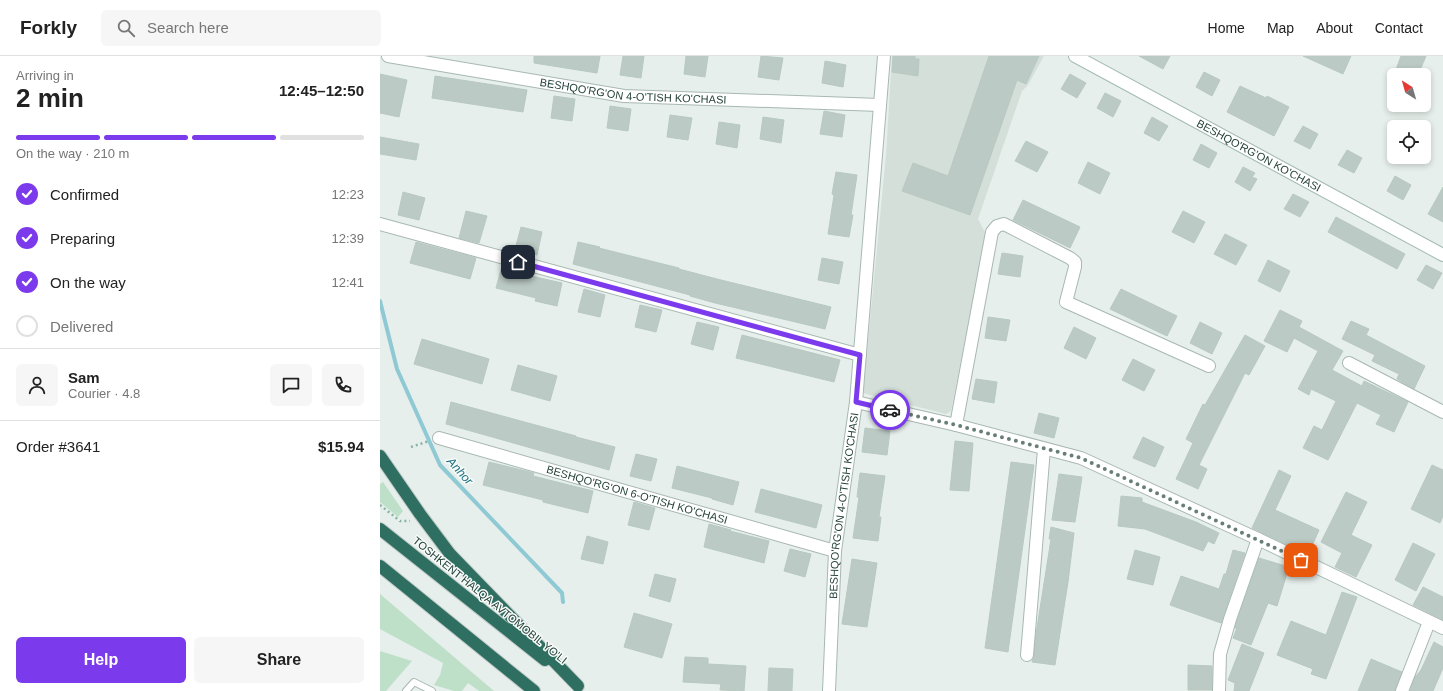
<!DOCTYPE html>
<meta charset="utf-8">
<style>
body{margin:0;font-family:Helvetica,sans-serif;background:#f6f6f6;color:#222;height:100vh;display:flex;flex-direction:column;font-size:15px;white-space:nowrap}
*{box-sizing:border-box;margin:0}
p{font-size:13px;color:#767676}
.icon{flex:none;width:22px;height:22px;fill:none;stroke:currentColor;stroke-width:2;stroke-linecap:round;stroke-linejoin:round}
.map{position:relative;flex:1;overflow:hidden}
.drawer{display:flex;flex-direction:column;background:#fff;width:380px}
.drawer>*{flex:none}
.needle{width:26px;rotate:323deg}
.fabs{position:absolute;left:1007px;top:12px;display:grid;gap:8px}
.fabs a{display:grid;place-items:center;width:44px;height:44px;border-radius:6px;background:#fff;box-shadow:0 2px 6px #0003;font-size:20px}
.pin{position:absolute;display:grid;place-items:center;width:34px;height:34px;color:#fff;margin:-17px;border-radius:8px;box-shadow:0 2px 6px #0006}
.courier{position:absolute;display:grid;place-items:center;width:40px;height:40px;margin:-20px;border:3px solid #7c3aed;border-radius:50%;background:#fff;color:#222;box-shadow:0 1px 5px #0007}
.headline em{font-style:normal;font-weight:700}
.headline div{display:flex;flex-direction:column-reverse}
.headline{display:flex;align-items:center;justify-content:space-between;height:68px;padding:0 16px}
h1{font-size:26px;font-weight:700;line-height:30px}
.bar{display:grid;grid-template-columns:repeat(4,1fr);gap:6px 4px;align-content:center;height:48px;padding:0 16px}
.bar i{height:5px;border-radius:3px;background:#e0e0e0}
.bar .on{background:#7c3aed}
.bar p{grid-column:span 4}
.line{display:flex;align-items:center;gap:10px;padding:0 16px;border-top:1px solid #e0e0e0}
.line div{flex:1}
.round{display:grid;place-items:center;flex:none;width:42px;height:42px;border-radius:6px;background:#f6f6f6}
ol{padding:0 16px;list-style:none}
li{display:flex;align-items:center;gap:12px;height:44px}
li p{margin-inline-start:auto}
li .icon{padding:4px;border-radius:50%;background:#7c3aed;color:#fff;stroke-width:4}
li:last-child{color:#767676}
li i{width:22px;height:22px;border:2px solid #e0e0e0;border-radius:50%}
.primary-button{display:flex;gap:8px;margin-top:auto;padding:8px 16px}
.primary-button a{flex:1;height:46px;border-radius:6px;background:#7c3aed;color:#fff;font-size:16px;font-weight:700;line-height:46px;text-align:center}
.primary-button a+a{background:#f6f6f6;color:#222}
header{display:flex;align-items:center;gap:24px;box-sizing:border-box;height:56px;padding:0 20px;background:#fff;border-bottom:1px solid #e0e0e0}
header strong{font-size:19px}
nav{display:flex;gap:22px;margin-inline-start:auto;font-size:14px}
.search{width:280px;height:36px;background:#f6f6f6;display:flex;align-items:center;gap:10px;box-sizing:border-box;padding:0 14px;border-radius:6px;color:#767676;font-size:15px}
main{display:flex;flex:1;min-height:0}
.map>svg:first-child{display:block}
.built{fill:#d4dfda}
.green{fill:#bfe0c8}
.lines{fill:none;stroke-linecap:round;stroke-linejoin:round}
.stream{stroke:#8ec9d4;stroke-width:4}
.building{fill:#bbcac4;stroke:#b8c9c2}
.lane-casing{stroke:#a8b8b2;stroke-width:8}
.street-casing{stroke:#a8b8b2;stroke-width:14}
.secondary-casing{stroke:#a4bbb3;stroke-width:14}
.highway-casing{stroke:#c2cac8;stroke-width:14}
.path{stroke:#86b3a5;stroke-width:2.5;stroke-dasharray:2 3;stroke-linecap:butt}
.lane{stroke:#fff;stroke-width:6}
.street{stroke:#fff;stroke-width:12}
.secondary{stroke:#fff;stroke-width:12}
.highway{stroke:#2f6f62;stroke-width:12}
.done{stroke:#687f78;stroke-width:4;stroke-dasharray:0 7.2}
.route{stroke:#7c3aed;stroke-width:5}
.labels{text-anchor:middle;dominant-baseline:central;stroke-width:3;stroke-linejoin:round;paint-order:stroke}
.street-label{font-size:11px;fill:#24423a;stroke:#f7fbf9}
.water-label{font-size:12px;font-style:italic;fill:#1c6f80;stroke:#f7fbf9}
</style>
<header>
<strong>Forkly</strong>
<div class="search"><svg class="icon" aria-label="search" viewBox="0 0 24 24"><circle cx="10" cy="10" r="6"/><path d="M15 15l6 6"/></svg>Search here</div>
<nav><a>Home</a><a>Map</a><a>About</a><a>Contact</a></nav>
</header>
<main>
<section class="drawer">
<div class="headline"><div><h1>2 min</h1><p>Arriving in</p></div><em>12:45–12:50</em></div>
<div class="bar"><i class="on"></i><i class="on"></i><i class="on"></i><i></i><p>On the way · 210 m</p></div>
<ol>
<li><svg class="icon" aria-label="check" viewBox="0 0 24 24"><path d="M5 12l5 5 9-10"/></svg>Confirmed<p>12:23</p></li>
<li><svg class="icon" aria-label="check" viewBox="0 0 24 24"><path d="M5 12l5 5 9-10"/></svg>Preparing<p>12:39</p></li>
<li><svg class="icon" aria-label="check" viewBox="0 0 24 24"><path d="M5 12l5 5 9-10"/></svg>On the way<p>12:41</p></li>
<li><i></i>Delivered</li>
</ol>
<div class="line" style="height:72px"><a class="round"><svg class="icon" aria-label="person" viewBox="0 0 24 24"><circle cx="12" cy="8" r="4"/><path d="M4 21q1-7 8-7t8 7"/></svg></a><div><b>Sam</b><p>Courier · 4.8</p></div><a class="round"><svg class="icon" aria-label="chat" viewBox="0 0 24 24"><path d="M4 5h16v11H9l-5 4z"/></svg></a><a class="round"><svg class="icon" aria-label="phone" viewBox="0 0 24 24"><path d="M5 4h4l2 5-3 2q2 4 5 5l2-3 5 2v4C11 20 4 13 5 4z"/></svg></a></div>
<div class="line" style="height:52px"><div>Order #3641</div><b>$15.94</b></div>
<div class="primary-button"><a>Help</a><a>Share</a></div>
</section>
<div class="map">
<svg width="1063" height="635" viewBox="0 0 1063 635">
<rect width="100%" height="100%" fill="#e6efeb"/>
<!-- built -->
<path class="built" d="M512,0H664L648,29L642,35L598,163L606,178L571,355L566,358L483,337L506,99Z"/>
<!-- green -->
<path class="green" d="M3,426L23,455L18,461L0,446V428Z
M0,538L114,635H99L88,627L82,635H74L54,629L60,619L63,607L0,573Z
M0,595L32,605L6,635H0Z"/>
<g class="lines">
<!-- stream -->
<path class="stream" d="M0,245L17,313L60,409L182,537L183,546"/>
</g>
<!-- building -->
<path class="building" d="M154,0H220L217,17L154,7Z
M243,0H264L261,22L240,19Z
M306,0H328L325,21L304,18Z
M381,0L403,2L399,24L378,21Z
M513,0H535V3H539L538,20L512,16Z
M609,0H659L646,28L637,24L590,159L522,135L533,107L568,120Z
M759,0H790L783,13Z
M923,0H971L963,18Z
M1021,0H1046L1038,19H1014Z
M445,5L466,9L463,31L442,27Z
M824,16L840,24L832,40L816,31Z
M0,18L27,24L19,61L0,57Z
M690,18L706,27L697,42L681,33Z
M55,20L147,34L143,56L52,42Z
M860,30L886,42L887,40L909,51L894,80L847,56Z
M725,37L741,45L733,61L717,52Z
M174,40L195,43L192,65L171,62Z
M230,50L251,53L248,75L227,72Z
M444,55L465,59L462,81L440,78Z
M290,59L312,62L308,84L287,81Z
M383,61L404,64L401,87L380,83Z
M772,61L788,70L779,85L764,77Z
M339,66L360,69L357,92L336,88Z
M923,70L938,78L930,93L914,85Z
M0,81L39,88L36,104L0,98Z
M646,85L668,96L657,116L635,105Z
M821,88L837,97L829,112L813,104Z
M967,94L982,102L974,117L958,109Z
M708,106L730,117L720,138L698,127Z
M863,111L875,117L872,121L877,123L870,135L855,126Z
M456,116L477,119L471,159H473L469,181L448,178L454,139L452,138Z
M1015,120L1031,129L1023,144L1007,135Z
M1063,131V166L1048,158Z
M23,136L45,142L39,164L18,159Z
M913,138L929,146L920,161L904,153Z
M643,144L700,171L690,192L633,164Z
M86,155L107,160L99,187L79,182Z
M803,155L825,166L814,187L792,176Z
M956,161L1025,198L1017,213L948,176Z
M141,171L162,176L157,199L148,196L147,200L134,197Z
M845,178L867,189L856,209L834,198Z
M36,186L96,202L90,223L30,207Z
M198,186L220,191L219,192L299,212V213L337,223L451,251L445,273L335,247L310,240V239L193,208Z
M622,197L643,200L640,221L618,218Z
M442,202L463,206L459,228L438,224Z
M888,204L910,215L900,236L878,225Z
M1046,209L1062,217L1053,233L1037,224Z
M122,210L143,215L142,218L182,227L177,250L155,245L156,242L116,232Z
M204,233L225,239L220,261L198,256Z
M741,233L797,260L787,280L730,253Z
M260,249L282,254L276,276L255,271Z
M900,254L922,265L919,271L963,295L952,314L982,330L984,325L1028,346L1014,376L996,368L1001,359L977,347L948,404L923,392L934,370L942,374L956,345L931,333L929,339L918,333L938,295L914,282L907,296L884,285Z
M608,261L630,264L626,285L605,282Z
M971,265L989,273L986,279L1045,310L1034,333L1017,323L1019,318L992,305L995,299L962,283Z
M317,266L339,271L333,294L311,288Z
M820,266L842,277L832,298L810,287Z
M694,271L716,282L706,303L684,292Z
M362,279L460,304L454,326L356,302Z
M865,279L885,290L869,319L865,317L819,409L827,413L818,433L796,423L813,387L806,383L823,348L825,349Z
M42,283L109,303L102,328L34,308Z
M753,303L775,314L764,335L742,324Z
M138,309L177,320L170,345L131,334Z
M596,323L617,326L614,347L592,343Z
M71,346L196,380V381L235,391L229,414L66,368Z
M659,357L679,362L674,382L654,377Z
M485,372L510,375L507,399L482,396Z
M763,381L784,391L775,411L753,402Z
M575,385L593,387L589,435L570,434Z
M256,398L277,403L271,425L250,420Z
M109,406L154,417L153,420L213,435L208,457L163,446V444L103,429Z
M631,406L654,409L628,596L605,592Z
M1052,409L1063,414V460L1060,467L1031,453Z
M297,410L359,426L353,449L332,443V442L292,432Z
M899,414L911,420L895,454L939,474L928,499L872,472Z
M480,417L505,420L499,461H501L498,485L473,482L479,441H477Z
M679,418L702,421L695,466L672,464Z
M381,433L442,449L436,472L375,456Z
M966,436L987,446L971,479L992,489L976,521L955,511L962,497L941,486Z
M741,440L762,442V446L816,466L839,477L834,488L828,485L823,495L765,473L738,470Z
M254,446L275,452L269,474L248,469Z
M329,468L351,474L350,475L389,485L384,507L324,491Z
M671,471L694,477L688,526L675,609L652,606L654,600L656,578L671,483H669Z
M207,480L228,486L223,508L201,503Z
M1033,487L1055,498L1036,535L1015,524Z
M410,493L431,498L425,521L404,515Z
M755,494L780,501L773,529L747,523Z
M853,494L865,497L841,567L790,549L801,520L839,533L844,518H846Z
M879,502L909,511L897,550L888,547L871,589L853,582L857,572H855L857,565Z
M472,503L497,507L487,571L462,568Z
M275,518L296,523L290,546L269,540Z
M1043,531L1063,541V564L1033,549Z
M962,536L977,541L946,623L931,618L933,613L897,599L911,565L946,579Z
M254,557L292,568L282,602L244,591Z
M1054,586L1063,591V612L1053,635H1030L1035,621L1041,614Z
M862,588L884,597L869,635H854L855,627L848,624Z
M305,601L328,602V608L366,610L364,635L340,634L341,628L303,626Z
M991,603L1022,616L1015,635H978Z
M808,609L832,610V634H808Z
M389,612L413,613L412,635H388Z"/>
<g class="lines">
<defs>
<path id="lane" d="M26,635L34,626L52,635"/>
<g id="street">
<path id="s1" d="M8,0L244,40L500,49"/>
<path d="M0,168L480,299"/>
<path d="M969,307L1063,356"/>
<path d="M476,346L576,369L701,402L878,483L1063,572"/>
<path d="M576,369L612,176L617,170L624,168L690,202L695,206V211L686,246L829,310"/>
<path id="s2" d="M59,382L455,495"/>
<path d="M647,599L664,393"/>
<path id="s3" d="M449,635L455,495L476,346L504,0"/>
<path d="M839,635L840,598L850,563L878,483"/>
<path d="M1022,635L1049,566"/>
</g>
<g id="secondary">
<path id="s4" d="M695,0L1063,199"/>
</g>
<path id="highway" d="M0,400L40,458L70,498L198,630
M0,473L165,604
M0,510L154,635"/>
</defs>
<!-- lane casing -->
<use href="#lane" class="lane-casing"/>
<!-- street casing -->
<use href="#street" class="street-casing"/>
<!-- secondary casing -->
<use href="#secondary" class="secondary-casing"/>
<!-- highway casing -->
<use href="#highway" class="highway-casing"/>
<!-- path -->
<path class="path" d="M31,391L49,385
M0,449L20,465H30"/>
<!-- lane -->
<use href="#lane" class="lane"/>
<!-- street -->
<use href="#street" class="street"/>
<!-- secondary -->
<use href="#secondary" class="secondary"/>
<!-- highway -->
<use href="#highway" class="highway"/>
</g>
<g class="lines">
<!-- done -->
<path class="done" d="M510,354L576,369L701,402L921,504"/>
<!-- route -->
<path class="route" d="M138,206L480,299L476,346L510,354"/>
</g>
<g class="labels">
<!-- street labels -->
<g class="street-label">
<text stroke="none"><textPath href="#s1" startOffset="248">BESHQO'RG'ON 4-O'TISH KO'CHASI</textPath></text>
<text stroke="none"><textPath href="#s4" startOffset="209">BESHQO'RG'ON KO'CHASI</textPath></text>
<text stroke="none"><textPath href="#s2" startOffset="206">BESHQO'RG'ON 6-O'TISH KO'CHASI</textPath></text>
<text stroke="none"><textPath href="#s3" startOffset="186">BESHQO'RG'ON 4-O'TISH KO'CHASI</textPath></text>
<text transform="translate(110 544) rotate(39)">TOSHKENT HALQA AVTOMOBIL YO'LI</text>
</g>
<!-- water labels -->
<g class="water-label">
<text transform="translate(80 415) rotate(48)">Anhor</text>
</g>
</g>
</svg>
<div class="fabs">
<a><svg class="needle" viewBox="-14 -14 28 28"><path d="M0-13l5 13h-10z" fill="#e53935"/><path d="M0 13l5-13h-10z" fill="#767676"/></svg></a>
<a><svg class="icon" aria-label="locate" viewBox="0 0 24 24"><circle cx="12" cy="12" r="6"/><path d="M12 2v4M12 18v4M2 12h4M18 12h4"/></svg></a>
</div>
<div class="pin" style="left:921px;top:504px;background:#ea580c"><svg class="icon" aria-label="bag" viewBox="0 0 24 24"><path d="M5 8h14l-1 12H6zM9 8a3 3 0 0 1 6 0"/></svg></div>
<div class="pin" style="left:138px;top:206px;background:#1f2937"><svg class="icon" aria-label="home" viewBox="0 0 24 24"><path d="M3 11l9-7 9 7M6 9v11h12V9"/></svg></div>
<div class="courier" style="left:510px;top:354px"><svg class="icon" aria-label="car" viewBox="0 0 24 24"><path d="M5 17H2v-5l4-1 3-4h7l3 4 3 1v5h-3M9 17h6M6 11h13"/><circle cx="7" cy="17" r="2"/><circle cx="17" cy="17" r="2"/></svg></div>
</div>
</main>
